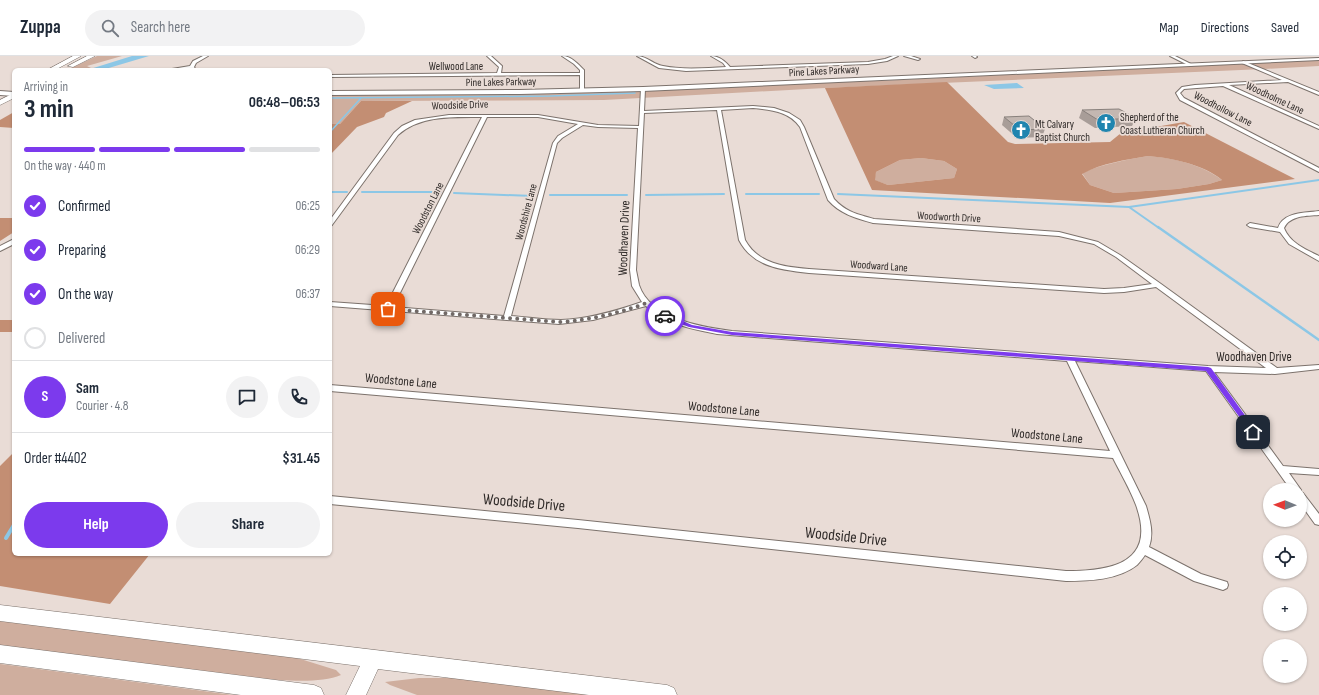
<!DOCTYPE html>
<meta charset="utf-8">
<style>
body{margin:0;font-family:"Sofia Sans Condensed",sans-serif;background:#f2f2f3;color:#1f2937;height:100vh;display:flex;flex-direction:column;font-size:15px;white-space:nowrap}
*{box-sizing:border-box;margin:0}
p{font-size:13px;color:#747a83}
.icon{flex:none;width:22px;height:22px;fill:none;stroke:currentColor;stroke-width:2;stroke-linecap:round;stroke-linejoin:round}
.map{position:relative;flex:1;overflow:hidden}
.side{position:absolute;left:12px;top:12px;width:320px;height:488px;display:flex;flex-direction:column;background:#fff;border-radius:6px;box-shadow:0 1px 3px #0004}
.side>*{flex:none}
.needle{width:26px;rotate:271deg}
.tools{position:absolute;left:1263px;top:427px;display:grid;gap:8px}
.tools a{display:grid;place-items:center;width:44px;height:44px;border-radius:50%;background:#fff;box-shadow:0 1px 3px #0004;font-size:20px}
.pin{position:absolute;display:grid;place-items:center;width:34px;height:34px;color:#fff;margin:-17px;border-radius:8px;box-shadow:0 2px 6px #0006}
.courier{position:absolute;display:grid;place-items:center;width:40px;height:40px;margin:-20px;border:3px solid #7c3aed;border-radius:50%;background:#fff;color:#222;box-shadow:0 1px 5px #0007}
.head em{font-style:normal;font-weight:700}
.head div{display:flex;flex-direction:column-reverse}
.head{display:flex;align-items:center;justify-content:space-between;height:68px;padding:0 12px}
h1{font-size:26px;font-weight:700;line-height:30px}
.bar{display:grid;grid-template-columns:repeat(4,1fr);gap:6px 4px;align-content:center;height:48px;padding:0 12px}
.bar i{height:5px;border-radius:3px;background:#e0e1e3}
.bar .on{background:#7c3aed}
.bar p{grid-column:span 4}
.line{display:flex;align-items:center;gap:10px;padding:0 12px;border-top:1px solid #e0e1e3}
.line div{flex:1}
.round{display:grid;place-items:center;flex:none;width:42px;height:42px;border-radius:21px;background:#f2f2f3}
ol{padding:0 12px;list-style:none}
li{display:flex;align-items:center;gap:12px;height:44px}
li p{margin-inline-start:auto}
li .icon{padding:4px;border-radius:50%;background:#7c3aed;color:#fff;stroke-width:4}
li:last-child{color:#747a83}
li i{width:22px;height:22px;border:2px solid #e0e1e3;border-radius:50%}
.cta{display:flex;gap:8px;margin-top:auto;padding:8px 12px}
.cta a{flex:1;height:46px;border-radius:24px;background:#7c3aed;color:#fff;font-size:16px;font-weight:700;line-height:46px;text-align:center}
.cta a+a{background:#f2f2f3;color:#1f2937}
header{display:flex;align-items:center;gap:24px;box-sizing:border-box;height:56px;padding:0 20px;background:#fff;border-bottom:1px solid #e0e1e3}
header strong{font-size:19px}
nav{display:flex;gap:22px;margin-inline-start:auto;font-size:14px}
.search{width:280px;height:36px;background:#f2f2f3;display:flex;align-items:center;gap:10px;box-sizing:border-box;padding:0 14px;border-radius:22px;color:#747a83;font-size:15px}
.map>svg:first-child{display:block}
.green{fill:#cfae9e}
.forest{fill:#c38e73;fill-rule:evenodd}
.water{fill:#8cc7e6}
.lines{fill:none;stroke-linecap:round;stroke-linejoin:round}
.stream-far3{stroke:#8cc7e6;stroke-width:1.5}
.stream-far2{stroke:#8cc7e6;stroke-width:2}
.stream-far1{stroke:#8cc7e6;stroke-width:2.5}
.stream{stroke:#8cc7e6;stroke-width:4}
.minor-casing{stroke:#7c726c;stroke-width:2}
.tertiary-casing{stroke:#7c726c;stroke-width:2}
.primary-casing{stroke:#7c726c;stroke-width:1}
.minor{fill:#fff;fill-rule:evenodd}
.tertiary{fill:#fff;fill-rule:evenodd}
.primary{fill:#fff;fill-rule:evenodd}
.wall{fill:#a89d98}
.building{fill:#c3b7b1;stroke:#88807c}
.route{fill:#7c3aed}
.done{stroke:#716966;stroke-width:4;stroke-dasharray:0 7.2}
.labels{text-anchor:middle;dominant-baseline:central;stroke-width:3.5;stroke-linejoin:round;paint-order:stroke}
.far-street-label{font-size:11px;fill:#302b29;stroke:#e9dcd6}
.far-poi-label{font-size:11px;fill:#302b29;stroke:#e9dcd6;text-anchor:start}
.street-label{font-size:13px;fill:#302b29;stroke:#e9dcd6}
.near-street-label{font-size:16px;fill:#302b29;stroke:#e9dcd6}
</style>
<header>
<strong>Zuppa</strong>
<div class="search"><svg class="icon" aria-label="search" viewBox="0 0 24 24"><circle cx="10" cy="10" r="6"/><path d="M15 15l6 6"/></svg>Search here</div>
<nav><a>Map</a><a>Directions</a><a>Saved</a></nav>
</header>
<div class="map">
<svg width="1319" height="639" viewBox="0 0 1319 639">
<rect width="100%" height="100%" fill="#e9dcd6"/>
<!-- green -->
<path class="green" d="M97,0H122L87,10L91,12H90L67,14Z
M1319,4V10L1264,13L825,32L604,44L361,45L340,68H330V38H464L875,24L877,25Z
M1148,100C1173,102 1201,108 1222,124L1209,128L1177,133L1114,137L1090,129L1082,117C1103,108 1125,104 1148,100Z
M921,102L944,105L957,113L954,122L888,129L874,124L876,116L900,104Z
M0,565L294,601L336,614L341,619C321,628 283,624 260,623L0,589Z
M0,608L16,610L233,639H0Z
M419,622H454L593,639H417L390,629L385,626Z"/>
<!-- forest -->
<path class="forest" d="M947,26L1008,86L1015,88L1110,86L1121,77L1184,66L1295,123L1110,147L872,134L825,32ZM1148,100C1171,102 1203,108 1222,124L1209,128L1177,133L1114,137L1090,129L1082,118C1102,107 1125,104 1148,100ZM921,102L944,105L957,113L954,122L888,129L875,124L876,116L900,104Z
M361,45H412L386,57L384,61L357,71L330,99V68H340Z
M14,56V72L0,71V64Z
M0,162H14V176L0,185Z
M0,264H14V276H0Z
M14,396V498H150L110,548L0,530V410Z"/>
<!-- water -->
<path class="water" d="M132,0H149L102,14H87Z
M1017,27L1024,32L994,33L984,29Z"/>
<g class="lines">
<!-- stream-far3 -->
<path class="stream-far3" d="M330,42L550,40L635,37
M330,76L361,42"/>
<!-- stream-far2 -->
<path class="stream-far2" d="M330,136H347
M362,136H441
M454,137L533,140
M746,138H819
M838,138L1129,151L1319,124
M550,139H627
M646,139L724,138
M1129,151L1159,172"/>
<!-- stream-far1 -->
<path class="stream-far1" d="M1158,171L1319,284"/>
<!-- stream -->
<path class="stream" d="M6,482L14,469"/>
<defs>
<path id="minor" d="M203,0H208L196,7L194,11L196,14H192L191,12L166,14L190,10L193,5Z
M487,0H491L502,10L501,17H580V14L574,8L562,0C571,0 578,8 584,14V35L582,36L580,35V19L330,21V19L497,17L499,11Z
M637,0C647,0 654,9 663,10C684,14 705,12 726,11L723,7L711,0C719,0 725,5 730,11L868,6L885,3L893,0H898L887,5L868,8L686,15L659,12Z
M904,0H911L920,3L918,4Z
M972,0H976L977,1L975,2Z
M1170,0H1175L1193,9L1190,10Z
M1243,5L1319,36V39L1288,26L1229,29L1319,70V73L1223,30L1184,33L1180,37L1184,42L1319,112V116L1180,44L1176,37L1182,31L1195,29L1282,24L1242,7Z
M643,32L645,33L644,55L753,50L774,52L789,57L800,64L804,71L834,143C846,156 857,158 874,163L1059,176L1098,186L1120,199L1161,228L1277,312L1319,309V313L1275,318L1214,316L1283,410L1319,413V419L1289,417L1301,434L1300,435V434H1291L1206,315L1075,305L1146,450C1150,464 1154,477 1149,491L1201,518L1227,526L1228,529L1227,532L1223,534L1194,525L1145,499C1143,502 1140,506 1137,509C1118,524 1089,525 1066,525L578,472L330,448V440L578,464L1066,515C1112,515 1157,507 1136,449C1130,433 1121,418 1113,402L330,335V329L1110,395L1067,305L717,278C692,273 665,268 646,250L593,264L559,268L330,250V246L386,250L482,61C453,61 420,59 398,79L332,169L330,170V164L394,77L402,70L415,64L449,59H538L598,69L639,70L641,33ZM753,52C771,54 789,55 800,71L828,144C840,158 856,162 873,167L1059,180L1094,188L1116,201L1152,228L1124,232L1104,233L809,213C785,211 758,208 745,184L721,54ZM717,54L739,184C753,211 781,214 809,217L1104,237L1124,236L1156,231L1266,312L1208,310L732,275C702,271 650,263 639,229C638,224 637,219 636,214L644,57ZM487,61H538L578,68L558,80L553,87L504,260L393,251ZM583,69L598,71L638,72L630,214L632,230L642,246C616,255 589,263 561,264C544,264 527,261 511,260L557,87L562,82Z
M1319,155V159C1307,160 1290,159 1284,172C1290,187 1305,193 1319,200V205L1289,188L1280,176L1250,171L1247,169L1250,167L1278,172C1283,156 1305,157 1319,155Z
M14,183V188L0,195V190Z
M1300,436L1303,437L1319,458V469L1315,468L1300,447Z"/>
<path id="tertiary" d="M1319,2V4L643,35L520,38L330,39V35L520,34L643,31Z
M0,35L14,36V40L0,39Z"/>
<path id="primary" d="M73,0H81L55,14H47Z
M87,0H95L73,11L68,10Z
M14,37V42L0,49V44Z
M0,549L667,629L674,632L677,639H589L378,613L366,639H346L360,610L0,565Z
M0,589L314,629L321,632L324,639H241L0,607Z"/>
</defs>
<!-- minor casing -->
<use href="#minor" class="minor-casing"/>
<!-- tertiary casing -->
<use href="#tertiary" class="tertiary-casing"/>
<!-- primary casing -->
<use href="#primary" class="primary-casing"/>
<!-- minor -->
<use href="#minor" class="minor"/>
<!-- tertiary -->
<use href="#tertiary" class="tertiary"/>
<!-- primary -->
<use href="#primary" class="primary"/>
</g>
<!-- wall -->
<path class="wall" d="M1082,54L1136,62L1132,70L1095,72L1079,62Z
M1004,61L1045,73L1042,81L1017,82L1002,69Z"/>
<!-- building -->
<path class="building" d="M1119,53L1136,62L1098,64L1082,54Z
M1029,60L1045,73L1020,74L1004,61Z"/>
<!-- route -->
<path class="route" d="M663,258H667L692,269L732,276L1208,311L1211,312L1257,376L1256,377H1251L1206,315L732,279L689,271L663,261Z"/>
<g class="lines">
<!-- done -->
<path class="done" d="M388,253L560,266C591,264 618,257 647,247L665,260"/>
</g>
<!-- icons -->
<defs>
<symbol id="church-disc" viewBox="-11 -11 22 22"><circle r="9.5" fill="#2085af" stroke="#e9dcd6"/><path d="M-1.2-6h2.4v3.5h3.3v2.4h-3.3V6h-2.4V-.1h-3.3v-2.4h3.3Z" fill="#fff"/></symbol>
</defs>
<g fill-rule="evenodd">
<use href="#church-disc" x="1095" y="56" width="22" height="22"/>
<use href="#church-disc" x="1010" y="63" width="22" height="22"/>
</g>
<g class="labels">
<!-- far-street labels -->
<g class="far-street-label">
<text x="456" y="10">Wellwood Lane</text>
<text transform="translate(824 15) rotate(-3)">Pine Lakes Parkway</text>
<text transform="translate(501 26) rotate(-1)">Pine Lakes Parkway</text>
<text transform="translate(1275 42) rotate(25)">Woodholme Lane</text>
<text transform="translate(460 49) rotate(-2)">Woodside Drive</text>
<text transform="translate(1223 53) rotate(27)">Woodhollow Lane</text>
<text transform="translate(428 152) rotate(-63)">Woodston Lane</text>
<text transform="translate(526 156) rotate(-75)">Woodshire Lane</text>
<text transform="translate(949 161) rotate(3)">Woodworth Drive</text>
<text transform="translate(879 210) rotate(4)">Woodward Lane</text>
</g>
<!-- far-poi labels -->
<g class="far-poi-label">
<text x="1120" y="61">Shepherd of the<tspan x="1120" dy="13">Coast Lutheran Church</tspan></text>
<text x="1035" y="68">Mt Calvary<tspan x="1035" dy="13">Baptist Church</tspan></text>
</g>
<!-- street labels -->
<g class="street-label">
<text transform="translate(624 182) rotate(-88)">Woodhaven Drive</text>
<text x="1254" y="301">Woodhaven Drive</text>
<text transform="translate(401 325) rotate(5)">Woodstone Lane</text>
<text transform="translate(724 353) rotate(5)">Woodstone Lane</text>
<text transform="translate(1047 380) rotate(5)">Woodstone Lane</text>
</g>
<!-- near-street labels -->
<g class="near-street-label">
<text transform="translate(524 447) rotate(5)">Woodside Drive</text>
<text transform="translate(846 481) rotate(6)">Woodside Drive</text>
</g>
</g>
</svg>
<div class="tools">
<a><svg class="needle" viewBox="-14 -14 28 28"><path d="M0-13l5 13h-10z" fill="#e53935"/><path d="M0 13l5-13h-10z" fill="#747a83"/></svg></a>
<a><svg class="icon" aria-label="locate" viewBox="0 0 24 24"><circle cx="12" cy="12" r="6"/><path d="M12 2v4M12 18v4M2 12h4M18 12h4"/></svg></a>
<a>+</a>
<a>−</a>
</div>
<div class="pin" style="left:388px;top:253px;background:#ea580c"><svg class="icon" aria-label="bag" viewBox="0 0 24 24"><path d="M5 8h14l-1 12H6zM9 8a3 3 0 0 1 6 0"/></svg></div>
<div class="pin" style="left:1253px;top:376px;background:#1f2937"><svg class="icon" aria-label="home" viewBox="0 0 24 24"><path d="M3 11l9-7 9 7M6 9v11h12V9"/></svg></div>
<div class="courier" style="left:665px;top:260px"><svg class="icon" aria-label="car" viewBox="0 0 24 24"><path d="M5 17H2v-5l4-1 3-4h7l3 4 3 1v5h-3M9 17h6M6 11h13"/><circle cx="7" cy="17" r="2"/><circle cx="17" cy="17" r="2"/></svg></div>
<section class="side">
<div class="head"><div><h1>3 min</h1><p>Arriving in</p></div><em>06:48–06:53</em></div>
<div class="bar"><i class="on"></i><i class="on"></i><i class="on"></i><i></i><p>On the way · 440 m</p></div>
<ol>
<li><svg class="icon" aria-label="check" viewBox="0 0 24 24"><path d="M5 12l5 5 9-10"/></svg>Confirmed<p>06:25</p></li>
<li><svg class="icon" aria-label="check" viewBox="0 0 24 24"><path d="M5 12l5 5 9-10"/></svg>Preparing<p>06:29</p></li>
<li><svg class="icon" aria-label="check" viewBox="0 0 24 24"><path d="M5 12l5 5 9-10"/></svg>On the way<p>06:37</p></li>
<li><i></i>Delivered</li>
</ol>
<div class="line" style="height:72px"><b class="round" style="background:#7c3aed;color:#fff">S</b><div><b>Sam</b><p>Courier · 4.8</p></div><a class="round"><svg class="icon" aria-label="chat" viewBox="0 0 24 24"><path d="M4 5h16v11H9l-5 4z"/></svg></a><a class="round"><svg class="icon" aria-label="phone" viewBox="0 0 24 24"><path d="M5 4h4l2 5-3 2q2 4 5 5l2-3 5 2v4C11 20 4 13 5 4z"/></svg></a></div>
<div class="line" style="height:52px"><div>Order #4402</div><b>$31.45</b></div>
<div class="cta"><a>Help</a><a>Share</a></div>
</section>
</div>
